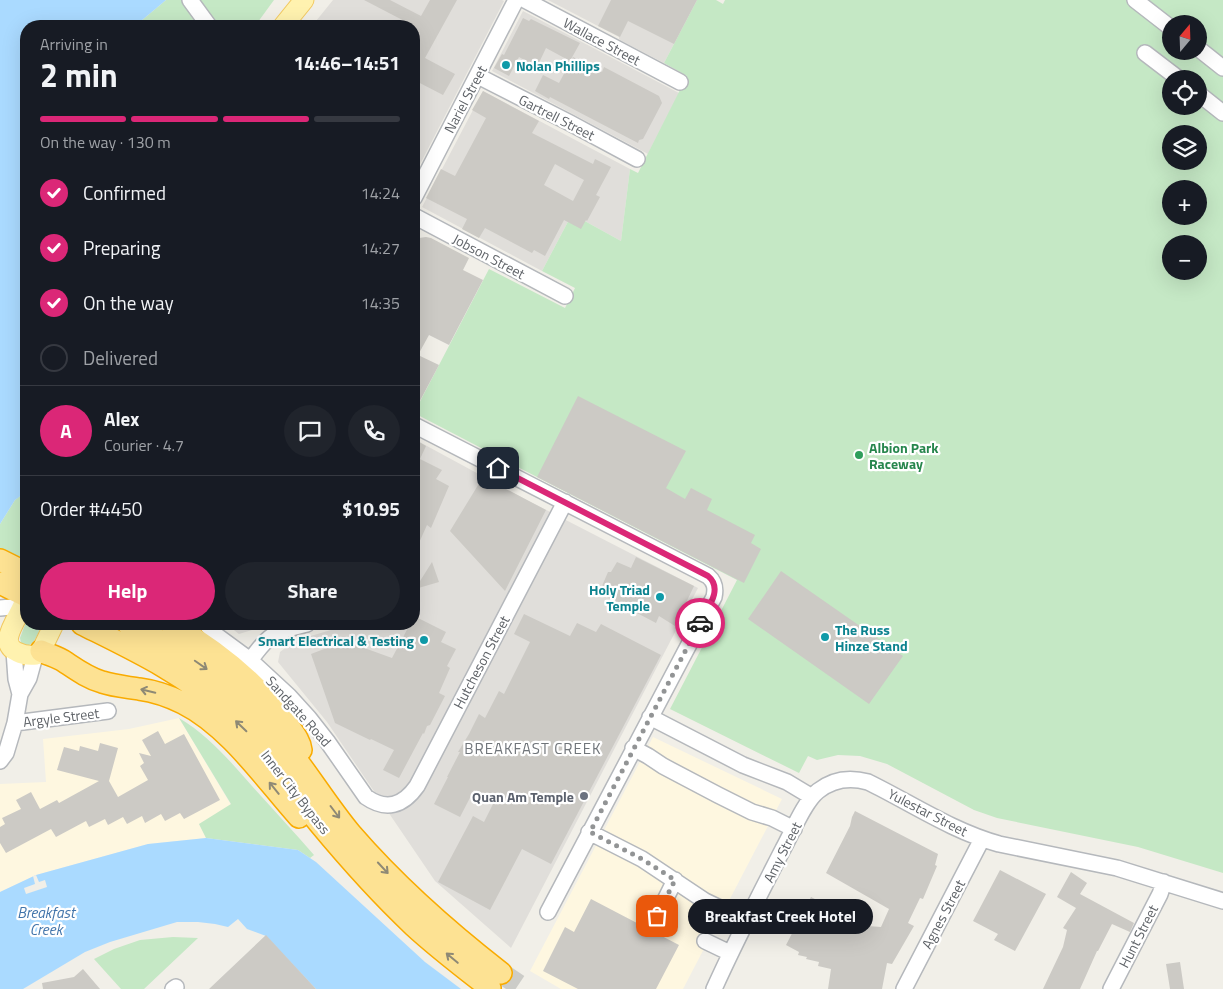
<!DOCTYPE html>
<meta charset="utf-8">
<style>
body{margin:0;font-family:"Titillium Web",sans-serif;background:#20242c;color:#f1f3f6;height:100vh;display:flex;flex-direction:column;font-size:19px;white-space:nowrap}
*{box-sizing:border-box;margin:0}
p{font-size:16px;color:#9ea1a6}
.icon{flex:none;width:28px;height:28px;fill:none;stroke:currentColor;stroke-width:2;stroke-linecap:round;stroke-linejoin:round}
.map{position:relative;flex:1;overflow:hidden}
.sheet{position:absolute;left:20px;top:20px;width:400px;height:610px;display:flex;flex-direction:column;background:#171b24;border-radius:20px;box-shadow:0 5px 20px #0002}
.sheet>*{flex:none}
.needle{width:32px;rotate:19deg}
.controls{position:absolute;left:1162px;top:15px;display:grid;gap:10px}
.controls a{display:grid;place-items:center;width:45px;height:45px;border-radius:50%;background:#171b24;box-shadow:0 5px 20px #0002;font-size:25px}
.pin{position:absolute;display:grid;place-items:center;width:42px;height:42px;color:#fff;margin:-21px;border-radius:10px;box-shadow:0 2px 8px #0006}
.courier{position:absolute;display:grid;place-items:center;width:50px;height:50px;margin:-25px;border:4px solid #db2777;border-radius:50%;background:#fff;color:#222;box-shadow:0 1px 6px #0007}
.bubble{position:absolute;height:35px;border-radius:18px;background:#171b24;box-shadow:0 5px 20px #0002;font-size:16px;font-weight:700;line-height:35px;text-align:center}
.summary em{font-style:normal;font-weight:700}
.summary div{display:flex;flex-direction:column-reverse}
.summary{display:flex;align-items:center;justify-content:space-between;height:85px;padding:0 20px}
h1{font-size:32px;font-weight:700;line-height:38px}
.bar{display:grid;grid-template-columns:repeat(4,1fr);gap:8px 5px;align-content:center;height:60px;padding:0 20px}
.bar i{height:6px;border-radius:4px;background:#363941}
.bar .current{background:#db2777}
.bar p{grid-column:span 4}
.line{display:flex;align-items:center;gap:12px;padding:0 20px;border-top:1px solid #363941}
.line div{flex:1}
.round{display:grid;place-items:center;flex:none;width:52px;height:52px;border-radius:26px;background:#20242c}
ol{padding:0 20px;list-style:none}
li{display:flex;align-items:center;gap:15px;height:55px}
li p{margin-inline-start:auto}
li .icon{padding:5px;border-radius:50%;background:#db2777;color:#fff;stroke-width:4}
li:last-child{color:#9ea1a6}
li i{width:28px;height:28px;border:2px solid #363941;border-radius:50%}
.action{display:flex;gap:10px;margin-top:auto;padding:10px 20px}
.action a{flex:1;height:58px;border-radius:30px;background:#db2777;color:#fff;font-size:20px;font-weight:700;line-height:58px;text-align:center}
.action a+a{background:#20242c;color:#f1f3f6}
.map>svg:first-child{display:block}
.commercial{fill:#fef7e0}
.industrial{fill:#e0deda}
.green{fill:#c5e8c5;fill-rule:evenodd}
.water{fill:#aadaff}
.pier{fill:#f1efe8}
.building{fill:#cccac5;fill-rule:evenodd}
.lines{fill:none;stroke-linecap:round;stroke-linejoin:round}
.highway-tunnel{stroke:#ccccc8;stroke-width:21;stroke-dasharray:21 11;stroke-linecap:butt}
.minor-casing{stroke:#b5b8bc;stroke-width:18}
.major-casing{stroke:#f2c960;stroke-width:21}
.highway-casing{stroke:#f9ab00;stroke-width:24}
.minor{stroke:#fff;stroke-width:15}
.major{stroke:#fff2af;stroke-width:19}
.highway{stroke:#fde293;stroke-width:21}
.oneway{stroke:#8e8975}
.done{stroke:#929495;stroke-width:5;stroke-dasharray:0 9}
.route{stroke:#db2777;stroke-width:6}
.culture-dot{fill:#0f9aa8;stroke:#fff;stroke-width:2}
.leisure-dot{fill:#2e9e5b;stroke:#fff;stroke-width:2}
.worship-dot{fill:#6b7280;stroke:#fff;stroke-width:2}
.labels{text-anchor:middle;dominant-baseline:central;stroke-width:4.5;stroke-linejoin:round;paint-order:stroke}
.street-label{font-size:14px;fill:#5f6368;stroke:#fff}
.culture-label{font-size:14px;font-weight:bold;fill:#0d838f;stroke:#fff;text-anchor:start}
.leisure-label{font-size:14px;font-weight:bold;fill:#27864d;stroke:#fff;text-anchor:start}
.worship-label{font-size:14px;font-weight:bold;fill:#5b616d;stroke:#fff;text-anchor:end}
.neighbourhood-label{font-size:15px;letter-spacing:1px;fill:#70757a;stroke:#fff}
.water-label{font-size:15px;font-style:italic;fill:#4174aa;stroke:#fff}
</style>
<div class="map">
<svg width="1223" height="989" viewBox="0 0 1223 989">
<rect width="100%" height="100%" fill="#f1efe8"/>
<!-- commercial -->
<path class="commercial" d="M179,718L231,805L199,824L206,838L148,844L36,875L0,892V784L46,782L43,739L129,729Z
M653,737L782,799L683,989H561L530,971Z"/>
<!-- industrial -->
<path class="industrial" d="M333,0H502L504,1L414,176V26H312Z
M548,0H697L664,63L622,41L619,39V37Z
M523,11L679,93L648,154L492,71Z
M483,91L630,169L621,241L572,214L542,271L422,207Z
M414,439L525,499L698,588L511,948L435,881L327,722L278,662L280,652L294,641L351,624H414Z
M226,624H272L239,634Z"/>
<!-- green -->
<path class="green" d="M166,0H274L255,26H135Z
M697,0H716L723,4L725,0H1223V873L1138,847L997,818L974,810L887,764L860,756L838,755L817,760L808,756L799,773L670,709L737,580L537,477L414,413L489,269L565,308L575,288L542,271L572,214L621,241L630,169L638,173L687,76L664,63ZM1171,24H1199V51H1171ZM1171,79H1199V106H1171ZM1171,134H1199V161H1171ZM1171,189H1199V216H1171ZM1171,244H1199V271H1171Z
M25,492H26V563L0,553V524L15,500Z
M26,622V624H42C38,633 33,652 21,643L20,638Z
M179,718C208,735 230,761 252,786C273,809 294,832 314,855L310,858L298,850L206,838L199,824L231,804Z
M173,937L198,938L144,989H121L94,959L114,949L140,940Z"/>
<!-- water -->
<path class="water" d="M0,0H166L135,26H26V492L15,500L0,524Z
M206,838L298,850L316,862L425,962L461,989H316L266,936L247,929L238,919L228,927L215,924L198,922H177L110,942L85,952L23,989H0V892L36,875L148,844Z"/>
<!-- pier -->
<path class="pier" d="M36,875L39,882L45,880L47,887L26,894L24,888L35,884L33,876Z"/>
<!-- building -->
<path class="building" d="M364,0H390L421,16L430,0H457L425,58L455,74L443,95L414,80V26Z
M611,0H697L674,44L628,21L620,37L598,26Z
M523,18L529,21L531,19L580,43L570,61L546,48L537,67L519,57L509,76L494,68L502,54L504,55Z
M573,57L602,72L604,67L659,96L662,103L643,139L639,140L638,143L550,97L549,99L535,91L543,75L559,83Z
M483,91L539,121L532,133L593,164L595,159L611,167L596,195L600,197L587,221L586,220L581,229L564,220L545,256L534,250L532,253L485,228L479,238L462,229L467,219L426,198L441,169L455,176L486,118L472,110ZM555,164L584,180L573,201L544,185Z
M426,237L431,238L469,258L463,270L483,280L449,345L429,335L418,355L439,365L414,412V247L419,238Z
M578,396L686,451L666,488L685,499L691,488L712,499L707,510L755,535L751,543L761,549L744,583L537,477Z
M414,439L426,446L420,459L442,470L436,479L449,486L431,528L427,525L414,554Z
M483,477L546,510L505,591L450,531Z
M636,557L694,586L675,626L659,616L656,623L599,593L608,572H611L617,562L631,568Z
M432,562L439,582L415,589Z
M781,571L903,656L869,704L748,619Z
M524,614L570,636L577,623L596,632L601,624L661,655L551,864L522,849L490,910L438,882L473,816L484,822L495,800L474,790L460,817L434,804L448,777H447L460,752H458L469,734L479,714L485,718L499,691L504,694L530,642L514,634Z
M414,616L446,632L441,642L456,649L447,666L450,668L439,693L445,696L430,725L427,726L424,734L423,733L399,778L383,770L394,750L371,739L370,740L335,723L311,654L345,641L392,658L410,624H414Z
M158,731L165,744L184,734L220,800L184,819L180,813L165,821L161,814L145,823L142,816L127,824L123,817L108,825L105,819L89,827L86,821L56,837L51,829L6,853L0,843V827L5,824L2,818L21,809L16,800L31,792L40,809L57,800L59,803L99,781L57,770L64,747L79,751L80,746L98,751L100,743L118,748L109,781L118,797L148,780L140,766L144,763L139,753L151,756L142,740Z
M855,811L938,854L935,865L937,866L923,899L920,898L908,923L914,926L892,964L887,963L882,989H828L831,969L818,966L819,962L806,959L807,957L798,955L799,952L786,945L811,897L838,911L839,909L852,918L854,925L881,927L889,909L826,873L850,826L852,817Z
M1000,870L1046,894L1015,951L994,940L998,934L973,921Z
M1071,872L1087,883L1080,894L1134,923L1130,932L1112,924L1098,951H1097L1080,989H1043L1063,947L1067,930L1063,928L1076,908L1057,897Z
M591,899L679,945L656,989H578L543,971L565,927L574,932Z
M266,935L316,989H209Z
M1180,962L1184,989H1170L1166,964Z
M83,969L100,989H43L42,983L74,977Z"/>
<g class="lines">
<!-- highway-tunnel -->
<path class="highway-tunnel" d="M501,973L525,989"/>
<defs>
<path id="minor" d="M190,0L209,26
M525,0L680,82
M1135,0L1171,28
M1199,49L1223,68
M1145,53L1179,79
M478,76L570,123L637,159
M1199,94L1223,113
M414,198L516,0
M414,216L565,296
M414,425L708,576C715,582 716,588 714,597L548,912
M0,608L22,606
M206,624L216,635L250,660L289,696L309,718L327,741L366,797C386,811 403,806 417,786L565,502
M14,651L16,679L20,694
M250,660C257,652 263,642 272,636C282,629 296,627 307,624
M650,717L743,765L787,782L812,797
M15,723L108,711
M633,748L648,756L663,766L718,795L752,812L772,818L794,829
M0,761L6,753L15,723L20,694L29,678L35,656
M589,832L642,859L705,901L747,921
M657,916L675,880
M705,941L730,953
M173,989L176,987
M714,989C735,942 759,896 783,849C792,833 804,802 818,791C833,779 850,777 868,782C911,803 952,831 999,844L1117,868L1223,901
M904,989L982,839
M1111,989L1160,894L1164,882"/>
<path id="major" d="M283,26L304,0
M26,598C23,606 19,613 15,621C10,631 2,645 17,652C23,655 29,656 36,655L41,651L54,624"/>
<path id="highway" d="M0,560L26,573
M0,583L26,596
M82,624C132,649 182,672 224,710C246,729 265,751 283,774C295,790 306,807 319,823C348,858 380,894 414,926C438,948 464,968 490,988
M128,624C189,654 237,688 281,740C306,770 326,804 351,834C396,886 447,931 501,973
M171,624C216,650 259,684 289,727C294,734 300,741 301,750
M41,651C49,655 58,657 65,662C77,670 88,678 102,682C114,686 127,687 139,689C154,691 169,696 183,703C229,726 265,779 299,817"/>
</defs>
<!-- minor casing -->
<use href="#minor" class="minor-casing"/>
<!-- major casing -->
<use href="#major" class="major-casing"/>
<!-- highway casing -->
<use href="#highway" class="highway-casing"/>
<!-- minor -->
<use href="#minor" class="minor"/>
<!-- major -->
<use href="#major" class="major"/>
<!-- highway -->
<use href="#highway" class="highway"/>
</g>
<!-- one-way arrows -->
<defs><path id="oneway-shaft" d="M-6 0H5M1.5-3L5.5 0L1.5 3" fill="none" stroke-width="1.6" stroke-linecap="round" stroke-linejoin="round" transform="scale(1.25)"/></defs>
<g class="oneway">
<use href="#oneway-shaft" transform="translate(201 665) rotate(35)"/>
<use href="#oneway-shaft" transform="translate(148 691) rotate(-167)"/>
<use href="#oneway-shaft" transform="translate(241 726) rotate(-136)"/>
<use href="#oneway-shaft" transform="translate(274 788) rotate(-129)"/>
<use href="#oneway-shaft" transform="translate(335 812) rotate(53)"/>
<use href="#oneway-shaft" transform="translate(383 868) rotate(47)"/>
<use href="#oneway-shaft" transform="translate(452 958) rotate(-140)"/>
</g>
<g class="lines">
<!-- done -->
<path class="done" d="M657,916L675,880L642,859L590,832L700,623"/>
<!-- route -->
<path class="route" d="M498,468L708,576C724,589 707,609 700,623"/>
</g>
<!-- markers -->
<g class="culture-dot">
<circle cx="506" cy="65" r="5"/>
<circle cx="660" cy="597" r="5"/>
<circle cx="825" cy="637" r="5"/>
<circle cx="424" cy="640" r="5"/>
</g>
<circle class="leisure-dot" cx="859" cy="455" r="5"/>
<circle class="worship-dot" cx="584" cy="796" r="5"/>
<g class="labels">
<!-- street labels -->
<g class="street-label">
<text transform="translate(602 41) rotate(28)">Wallace Street</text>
<text transform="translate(465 99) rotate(-62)">Nariel Street</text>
<text transform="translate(557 117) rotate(27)">Gartrell Street</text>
<text transform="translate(489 256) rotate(28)">Jobson Street</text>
<text transform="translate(481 662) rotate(-62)">Hutcheson Street</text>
<text transform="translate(299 711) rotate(48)">Sandgate Road</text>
<text transform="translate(61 717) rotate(-7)">Argyle Street</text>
<text transform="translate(296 792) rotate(52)">Inner City Bypass</text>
<text transform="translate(928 812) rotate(27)">Yulestar Street</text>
<text transform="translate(782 852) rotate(-63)">Amy Street</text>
<text transform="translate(943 914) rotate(-62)">Agnes Street</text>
<text transform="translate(1138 936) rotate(-63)">Hunt Street</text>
</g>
<!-- culture labels -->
<g class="culture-label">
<text x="516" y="65">Nolan Phillips</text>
<text x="650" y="589" text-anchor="end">Holy Triad<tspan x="650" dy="16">Temple</tspan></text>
<text x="835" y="629">The Russ<tspan x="835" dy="16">Hinze Stand</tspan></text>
<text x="414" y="640" text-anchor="end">Smart Electrical &amp; Testing</text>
</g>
<!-- leisure labels -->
<g class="leisure-label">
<text x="869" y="447">Albion Park<tspan x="869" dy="16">Raceway</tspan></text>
</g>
<!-- worship labels -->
<g class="worship-label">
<text x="574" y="796">Quan Am Temple</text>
</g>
<!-- neighbourhood labels -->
<g class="neighbourhood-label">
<text x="533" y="748">BREAKFAST CREEK</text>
</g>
<!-- water labels -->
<g class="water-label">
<text x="46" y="912">Breakfast<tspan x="46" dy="17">Creek</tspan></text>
</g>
</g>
</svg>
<div class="controls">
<a><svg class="needle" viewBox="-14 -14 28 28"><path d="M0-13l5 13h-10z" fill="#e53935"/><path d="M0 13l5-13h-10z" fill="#9ea1a6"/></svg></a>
<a><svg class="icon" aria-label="locate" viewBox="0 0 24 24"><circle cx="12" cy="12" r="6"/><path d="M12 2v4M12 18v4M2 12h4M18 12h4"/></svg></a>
<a><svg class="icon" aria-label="layers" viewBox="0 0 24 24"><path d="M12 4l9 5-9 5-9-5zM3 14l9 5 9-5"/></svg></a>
<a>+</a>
<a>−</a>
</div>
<div class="pin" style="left:657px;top:916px;background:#ea580c"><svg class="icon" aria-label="bag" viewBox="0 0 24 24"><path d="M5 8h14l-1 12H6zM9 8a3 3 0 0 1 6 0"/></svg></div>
<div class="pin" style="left:498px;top:468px;background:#1f2937"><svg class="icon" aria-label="home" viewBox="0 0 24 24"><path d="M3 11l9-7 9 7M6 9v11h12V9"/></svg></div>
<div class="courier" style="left:700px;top:623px"><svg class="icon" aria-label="car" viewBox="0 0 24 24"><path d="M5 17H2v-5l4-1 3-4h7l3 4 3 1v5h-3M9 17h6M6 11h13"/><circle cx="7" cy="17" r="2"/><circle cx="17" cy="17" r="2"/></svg></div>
<div class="bubble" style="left:688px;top:899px;width:185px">Breakfast Creek Hotel</div>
<section class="sheet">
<div class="summary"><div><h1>2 min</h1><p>Arriving in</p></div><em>14:46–14:51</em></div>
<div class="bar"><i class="current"></i><i class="current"></i><i class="current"></i><i></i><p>On the way · 130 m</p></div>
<ol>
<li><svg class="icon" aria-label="check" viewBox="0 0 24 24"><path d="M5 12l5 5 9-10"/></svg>Confirmed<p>14:24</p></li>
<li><svg class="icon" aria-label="check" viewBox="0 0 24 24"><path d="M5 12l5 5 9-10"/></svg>Preparing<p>14:27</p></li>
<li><svg class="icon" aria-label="check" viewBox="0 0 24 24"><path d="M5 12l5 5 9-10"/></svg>On the way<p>14:35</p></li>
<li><i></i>Delivered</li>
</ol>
<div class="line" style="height:90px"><b class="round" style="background:#db2777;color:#fff">A</b><div><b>Alex</b><p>Courier · 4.7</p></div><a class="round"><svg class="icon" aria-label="chat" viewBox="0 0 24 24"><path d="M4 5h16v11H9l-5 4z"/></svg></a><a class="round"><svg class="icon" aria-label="phone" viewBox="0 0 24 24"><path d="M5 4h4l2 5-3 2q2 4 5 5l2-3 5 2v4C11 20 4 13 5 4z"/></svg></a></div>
<div class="line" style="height:65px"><div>Order #4450</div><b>$10.95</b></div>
<div class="action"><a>Help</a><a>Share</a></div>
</section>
</div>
